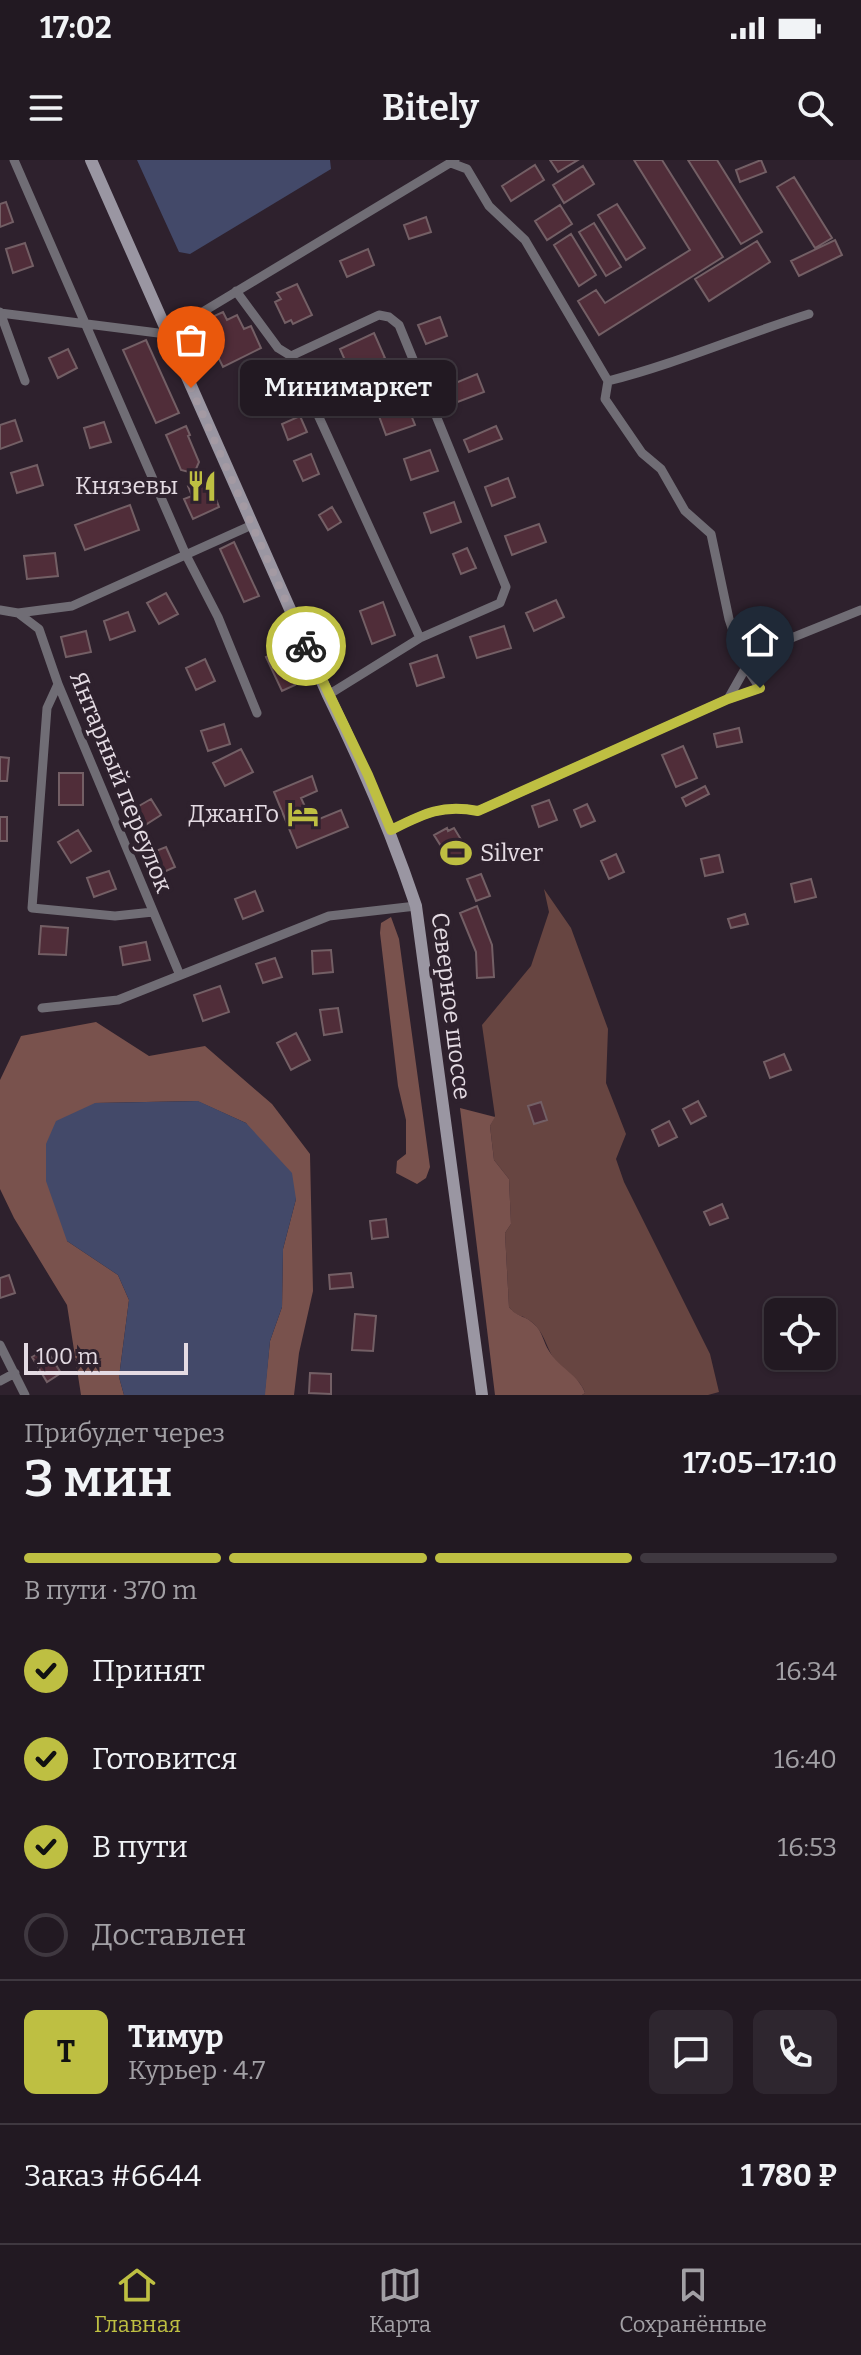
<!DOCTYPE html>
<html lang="ru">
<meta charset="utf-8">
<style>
body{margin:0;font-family:Bitter,serif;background:#2e262f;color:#f1f3f6;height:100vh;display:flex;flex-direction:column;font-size:30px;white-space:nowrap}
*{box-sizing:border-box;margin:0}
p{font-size:26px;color:#a2a0a5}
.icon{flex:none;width:44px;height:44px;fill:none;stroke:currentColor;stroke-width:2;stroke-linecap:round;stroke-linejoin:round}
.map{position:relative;height:1235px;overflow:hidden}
.panel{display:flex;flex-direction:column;background:#221922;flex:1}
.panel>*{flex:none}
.buttons{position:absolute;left:764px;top:1138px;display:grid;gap:16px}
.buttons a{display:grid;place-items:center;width:72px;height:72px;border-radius:12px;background:#221922;box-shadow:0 2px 6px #0004,0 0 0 2px #3f3840;font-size:40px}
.scale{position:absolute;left:24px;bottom:20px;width:164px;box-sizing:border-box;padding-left:8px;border:4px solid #e4dbe3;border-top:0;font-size:22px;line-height:28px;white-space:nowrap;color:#e4dbe3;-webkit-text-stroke:6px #2e212d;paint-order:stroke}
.pin{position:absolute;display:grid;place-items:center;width:68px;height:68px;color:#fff;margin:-82px -34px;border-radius:50% 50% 50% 0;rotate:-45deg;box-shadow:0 0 8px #0007}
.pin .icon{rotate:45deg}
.courier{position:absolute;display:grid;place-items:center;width:80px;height:80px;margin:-40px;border:6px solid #bebf42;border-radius:50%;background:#fff;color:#222;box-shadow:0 2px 10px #0007}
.bubble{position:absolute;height:56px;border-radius:12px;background:#221922;box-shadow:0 2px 6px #0004,0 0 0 2px #3f3840;font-size:26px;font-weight:600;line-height:56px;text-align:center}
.head em{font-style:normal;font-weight:600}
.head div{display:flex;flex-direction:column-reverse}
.head{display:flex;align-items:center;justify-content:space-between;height:136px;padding:0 24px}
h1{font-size:52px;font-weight:600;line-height:60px}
.bar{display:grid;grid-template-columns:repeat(4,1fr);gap:12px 8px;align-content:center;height:96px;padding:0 24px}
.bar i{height:10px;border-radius:6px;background:#3f3840}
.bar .current{background:#bebf42}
.bar p{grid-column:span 4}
.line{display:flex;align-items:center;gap:20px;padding:0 24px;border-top:2px solid #3f3840}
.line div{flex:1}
.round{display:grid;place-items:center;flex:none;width:84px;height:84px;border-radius:12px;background:#2e262f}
ol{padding:0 24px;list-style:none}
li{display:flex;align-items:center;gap:24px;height:88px}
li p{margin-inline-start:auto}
li .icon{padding:8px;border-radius:50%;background:#bebf42;color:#111;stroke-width:4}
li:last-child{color:#a2a0a5}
li i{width:44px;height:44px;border:4px solid #3f3840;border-radius:50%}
.status{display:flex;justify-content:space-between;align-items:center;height:56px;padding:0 40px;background:#221922;direction:ltr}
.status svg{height:22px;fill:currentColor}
header{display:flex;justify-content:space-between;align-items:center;height:104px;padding:0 24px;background:#221922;font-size:36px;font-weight:600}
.tabs{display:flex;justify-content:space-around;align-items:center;height:112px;border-top:2px solid #3f3840;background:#221922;font-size:22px;color:#a2a0a5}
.tabs a{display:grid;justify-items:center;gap:4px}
.tabs .current{color:#bebf42}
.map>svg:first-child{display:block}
.green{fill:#674541}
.forest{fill:#79524d}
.water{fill:#434969}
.building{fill:#502d39;stroke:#735f65;stroke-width:2}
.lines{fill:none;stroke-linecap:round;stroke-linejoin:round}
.minor{stroke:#706d75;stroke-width:9}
.secondary{stroke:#9a96a2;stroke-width:12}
.done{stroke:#a49aa3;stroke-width:8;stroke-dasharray:0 14.4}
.route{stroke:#bebf42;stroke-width:10}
.labels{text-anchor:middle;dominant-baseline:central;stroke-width:8;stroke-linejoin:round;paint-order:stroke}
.poi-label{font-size:24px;fill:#e4dbe3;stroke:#2e212d;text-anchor:end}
.street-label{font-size:24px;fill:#e4dbe3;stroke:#2e212d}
</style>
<div class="status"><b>17:02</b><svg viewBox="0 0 49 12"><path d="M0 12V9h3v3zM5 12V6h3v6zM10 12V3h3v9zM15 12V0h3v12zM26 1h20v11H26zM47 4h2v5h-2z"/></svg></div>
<header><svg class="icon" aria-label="menu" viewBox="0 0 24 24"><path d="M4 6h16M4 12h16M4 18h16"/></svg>Bitely<svg class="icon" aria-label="search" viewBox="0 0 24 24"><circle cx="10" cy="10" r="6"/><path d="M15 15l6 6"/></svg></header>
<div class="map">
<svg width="861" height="1235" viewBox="0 0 861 1235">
<rect width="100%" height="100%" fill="#2e212d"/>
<!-- green -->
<path class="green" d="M544,729L571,768L608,869L606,923L626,974L616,999L624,1022L710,1194L719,1232L708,1235H582L585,1233C580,1218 570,1217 560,1207C546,1192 546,1171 529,1160C520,1154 517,1157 509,1147L505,1073L511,1064L509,1019L494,1000L490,966L495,956L482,865L531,806L549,752Z"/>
<!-- forest -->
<path class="forest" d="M391,757L399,779L430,1007L426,1018L417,1024L396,1013L397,1001L406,994V960L398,926L380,773L381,763Z
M96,862L149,896L205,886L272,944L310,994L313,1131L299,1193L294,1235H265V1229L270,1181L282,1147L283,1089L296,1039L246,963L197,941L95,943L67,1081L118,1115L129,1140L119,1217L124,1235H81L67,1145L14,1058L0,1029V920L21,876Z
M460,948L495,957L490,966L494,1000L509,1019L511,1064L505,1073L509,1147C518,1158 525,1155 534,1164C543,1172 543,1182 549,1191C559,1208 579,1215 585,1233L582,1235H495Z"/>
<!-- water -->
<path class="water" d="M137,0H330L331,9L190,94L179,92Z
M198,941L246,963L292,1013L296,1039L283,1089L282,1147L270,1181L265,1235H124L119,1217L129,1140L118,1115L67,1081L46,1021V984L56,961L95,943Z"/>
<!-- building -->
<path class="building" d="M550,0H578L558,12Z
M634,0H662L723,97L599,175L578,141L596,130L605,143L690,90Z
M688,0H717L762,72L741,84Z
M761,0L766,12L740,22L736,10Z
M535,5L544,20L511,41L502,26Z
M583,6L594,24L564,43L553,25Z
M794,17L832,78L815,88L777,27Z
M6,42L13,62L0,67V44Z
M617,44L645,88L626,100L598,55Z
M560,45L572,64L547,80L535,61Z
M426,57L431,72L409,79L404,65Z
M594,63L621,107L606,116L579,72Z
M571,74L596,115L579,126L554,85Z
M835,80L842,95L799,116L791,101Z
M757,81L770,102L709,141L695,119Z
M25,83L33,106L13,113L6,89Z
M368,89L374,105L347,117L340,101Z
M297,124L312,155L293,164L291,160L285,163L275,142L281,139L277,133Z
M223,152L227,160L237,155L244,169L251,166L261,188L223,207L201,162Z
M440,157L447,176L426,184L418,165Z
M374,173L385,198L351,214L340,189Z
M146,180L179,253L156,263L123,190Z
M68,189L77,208L58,218L49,198Z
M477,214L484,232L455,243L448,226Z
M407,245L415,265L386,275L379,256Z
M300,256L307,272L288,280L282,264Z
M15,260L22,281L0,289V265Z
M104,262L111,282L90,288L84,268Z
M186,266L190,275L188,276L199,302L196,309L189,312L181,310L166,275Z
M496,266L502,279L469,292L464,280Z
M430,290L438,311L411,320L404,299Z
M311,294L319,314L303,321L294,301Z
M37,305L43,325L17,333L11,313Z
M208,318L219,347L193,359L184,339L192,336L188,326Z
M508,318L515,337L492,346L485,327Z
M454,342L461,362L431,373L424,353Z
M130,345L139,370L85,390L75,365Z
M332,347L341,362L328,370L319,355Z
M539,364L546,382L512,395L505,376Z
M234,382L259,436L244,442L220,389Z
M467,388L476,408L461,414L453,394Z
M55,393L58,416L27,419L24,396Z
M166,433L178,454L159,464L147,443Z
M556,440L564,457L534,471L526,453Z
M383,442L395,475L372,484L360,451Z
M128,452L135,471L110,480L104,461Z
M504,466L511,488L477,498L470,477Z
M86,471L91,492L66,497L61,477Z
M279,491L295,525L282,531L266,497Z
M437,495L444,517L417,526L410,504Z
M205,499L215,521L196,530L186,508Z
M224,564L230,584L208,591L201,571Z
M739,568L742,582L717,587L714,574Z
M683,586L697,618L676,627L662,595Z
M241,589L253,612L225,626L213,603Z
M0,597L9,598L7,621H0Z
M59,613H83V645H59Z
M312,616L317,631L301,638L312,662L341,650L348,667L297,688L274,632Z
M705,626L709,634L686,646L682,638Z
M151,639L161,655L142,667L132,650Z
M549,640L557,660L539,667L532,646Z
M587,644L595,661L581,667L574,650Z
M0,657H7V681H0Z
M447,668L448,671L454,668L471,696L453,705L434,675Z
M78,670L91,691L71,703L58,682Z
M166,687L175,707L157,715L148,694Z
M616,694L624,712L609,719L601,701Z
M719,695L723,712L705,716L701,699Z
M109,711L116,729L94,737L87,718Z
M481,714L490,736L476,741L467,719Z
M811,719L816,737L795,742L791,724Z
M255,731L263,751L243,759L235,739Z
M477,746L492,785L494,817L477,818L476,792L460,753Z
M745,754L748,764L731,768L728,759Z
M41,766L68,768L66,795L39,794Z
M146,782L150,800L123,805L120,787Z
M331,790L333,812L313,814L312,791Z
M275,798L282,817L263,823L256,804Z
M220,826L229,852L203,861L194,835Z
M338,848L342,872L324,875L320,850Z
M296,873L310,900L291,910L277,883Z
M784,894L791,910L770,918L764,902Z
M698,941L706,956L691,964L683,949Z
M541,942L547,960L534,964L528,946Z
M669,961L677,977L659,986L652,970Z
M722,1044L728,1058L710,1065L704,1052Z
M386,1059L388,1077L372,1079L370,1061Z
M351,1113L353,1127L330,1129L329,1115Z
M9,1115L15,1133L0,1138V1118Z
M355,1154L376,1156L373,1191L352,1190Z
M46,1189L61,1213L47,1222L32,1197Z
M310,1213L331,1214V1234L309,1233Z"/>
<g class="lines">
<!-- minor -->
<path class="minor" d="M14,0L186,395L218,457L257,553
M236,131L278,188L291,196L420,478L328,535
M0,152L25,221
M0,153L166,174L455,0
M291,196L379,155L389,157L399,165L506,427L500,443L420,478
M608,221C676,204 742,175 809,154
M0,450L18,453L72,446L252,365
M18,453L39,469L58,524L179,813
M58,524L47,548L32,748L115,756L153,752
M728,539L754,493L861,450
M391,670C423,654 441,644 478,651L728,539L760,528L745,506L729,459L711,374L685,351L661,309L642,293L605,239L608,221L525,80L489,46L467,9L451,3
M42,848L118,840L329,756L416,746
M0,1185L25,1235
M0,1221L15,1213"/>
<!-- secondary -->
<path class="secondary" d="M91,0L328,535C363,606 391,671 416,746L482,1235"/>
</g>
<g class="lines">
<!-- done -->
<path class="done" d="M191,228L306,486"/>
<!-- route -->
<path class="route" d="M306,486L368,615L391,670C423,654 441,644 478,651L728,539L760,528"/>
</g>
<!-- icons -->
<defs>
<symbol id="restaurant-bare" viewBox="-9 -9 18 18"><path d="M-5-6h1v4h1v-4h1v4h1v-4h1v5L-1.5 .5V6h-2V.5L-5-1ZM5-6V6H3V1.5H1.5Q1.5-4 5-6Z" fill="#bebf42" stroke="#2e212d" stroke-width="2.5" paint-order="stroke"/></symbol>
<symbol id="hotel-bare" viewBox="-9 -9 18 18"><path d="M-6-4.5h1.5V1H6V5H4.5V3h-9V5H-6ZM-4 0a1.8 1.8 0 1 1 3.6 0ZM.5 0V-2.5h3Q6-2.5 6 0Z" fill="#bebf42" stroke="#2e212d" stroke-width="2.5" paint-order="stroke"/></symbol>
<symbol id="stadium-bare" viewBox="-9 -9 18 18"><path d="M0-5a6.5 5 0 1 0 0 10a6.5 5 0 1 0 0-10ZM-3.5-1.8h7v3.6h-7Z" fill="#bebf42" stroke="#2e212d" stroke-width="2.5" paint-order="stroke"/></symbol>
</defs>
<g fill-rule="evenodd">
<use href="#restaurant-bare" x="180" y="304" width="44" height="44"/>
<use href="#hotel-bare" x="281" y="632" width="44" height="44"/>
<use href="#stadium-bare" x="434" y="671" width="44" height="44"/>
</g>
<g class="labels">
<!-- poi labels -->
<g class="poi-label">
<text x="178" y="326">Князевы</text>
<text x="279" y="654">ДжанГо</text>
<text x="480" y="693" text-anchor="start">Silver</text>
</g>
<!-- street labels -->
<g class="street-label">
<text transform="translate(121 622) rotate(68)">Янтарный переулок</text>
<text transform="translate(451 846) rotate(83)">Северное шоссе</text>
</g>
</g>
</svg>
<div class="buttons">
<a><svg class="icon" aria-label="locate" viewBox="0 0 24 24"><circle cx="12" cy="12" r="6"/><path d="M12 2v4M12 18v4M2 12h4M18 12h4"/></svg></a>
</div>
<div class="scale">100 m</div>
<div class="pin" style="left:191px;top:228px;background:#ea580c"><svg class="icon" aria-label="bag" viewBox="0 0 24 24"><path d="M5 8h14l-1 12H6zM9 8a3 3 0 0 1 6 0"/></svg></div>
<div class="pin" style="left:760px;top:528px;background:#1f2937"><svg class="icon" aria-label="home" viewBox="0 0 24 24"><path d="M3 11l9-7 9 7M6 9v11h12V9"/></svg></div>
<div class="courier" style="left:306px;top:486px"><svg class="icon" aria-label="bike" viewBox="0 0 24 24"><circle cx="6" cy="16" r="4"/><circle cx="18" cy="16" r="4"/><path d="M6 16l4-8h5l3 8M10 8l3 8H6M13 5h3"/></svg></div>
<div class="bubble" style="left:240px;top:200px;width:216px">Минимаркет</div>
</div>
<section class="panel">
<div class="head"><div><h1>3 мин</h1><p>Прибудет через</p></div><em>17:05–17:10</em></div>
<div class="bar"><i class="current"></i><i class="current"></i><i class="current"></i><i></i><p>В пути · 370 m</p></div>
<ol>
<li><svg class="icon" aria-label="check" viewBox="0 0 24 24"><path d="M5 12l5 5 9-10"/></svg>Принят<p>16:34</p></li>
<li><svg class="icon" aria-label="check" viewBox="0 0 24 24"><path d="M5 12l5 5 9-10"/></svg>Готовится<p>16:40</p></li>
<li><svg class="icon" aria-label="check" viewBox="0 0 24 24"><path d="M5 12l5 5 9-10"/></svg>В пути<p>16:53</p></li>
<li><i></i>Доставлен</li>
</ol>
<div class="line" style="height:144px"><b class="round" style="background:#bebf42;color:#111">Т</b><div><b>Тимур</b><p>Курьер · 4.7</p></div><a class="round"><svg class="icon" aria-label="chat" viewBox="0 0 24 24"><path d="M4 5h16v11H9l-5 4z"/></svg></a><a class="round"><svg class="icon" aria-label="phone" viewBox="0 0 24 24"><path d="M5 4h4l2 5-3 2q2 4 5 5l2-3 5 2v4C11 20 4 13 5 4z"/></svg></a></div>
<div class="line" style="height:104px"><div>Заказ #6644</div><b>1 780 ₽</b></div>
</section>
<nav class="tabs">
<a class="current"><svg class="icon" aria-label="home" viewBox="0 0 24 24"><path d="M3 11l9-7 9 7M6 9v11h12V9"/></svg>Главная</a>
<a><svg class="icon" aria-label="map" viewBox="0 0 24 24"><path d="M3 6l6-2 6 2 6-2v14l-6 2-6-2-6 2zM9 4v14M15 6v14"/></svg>Карта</a>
<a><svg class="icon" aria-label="saved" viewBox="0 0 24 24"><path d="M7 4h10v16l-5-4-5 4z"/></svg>Сохранённые</a>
</nav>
